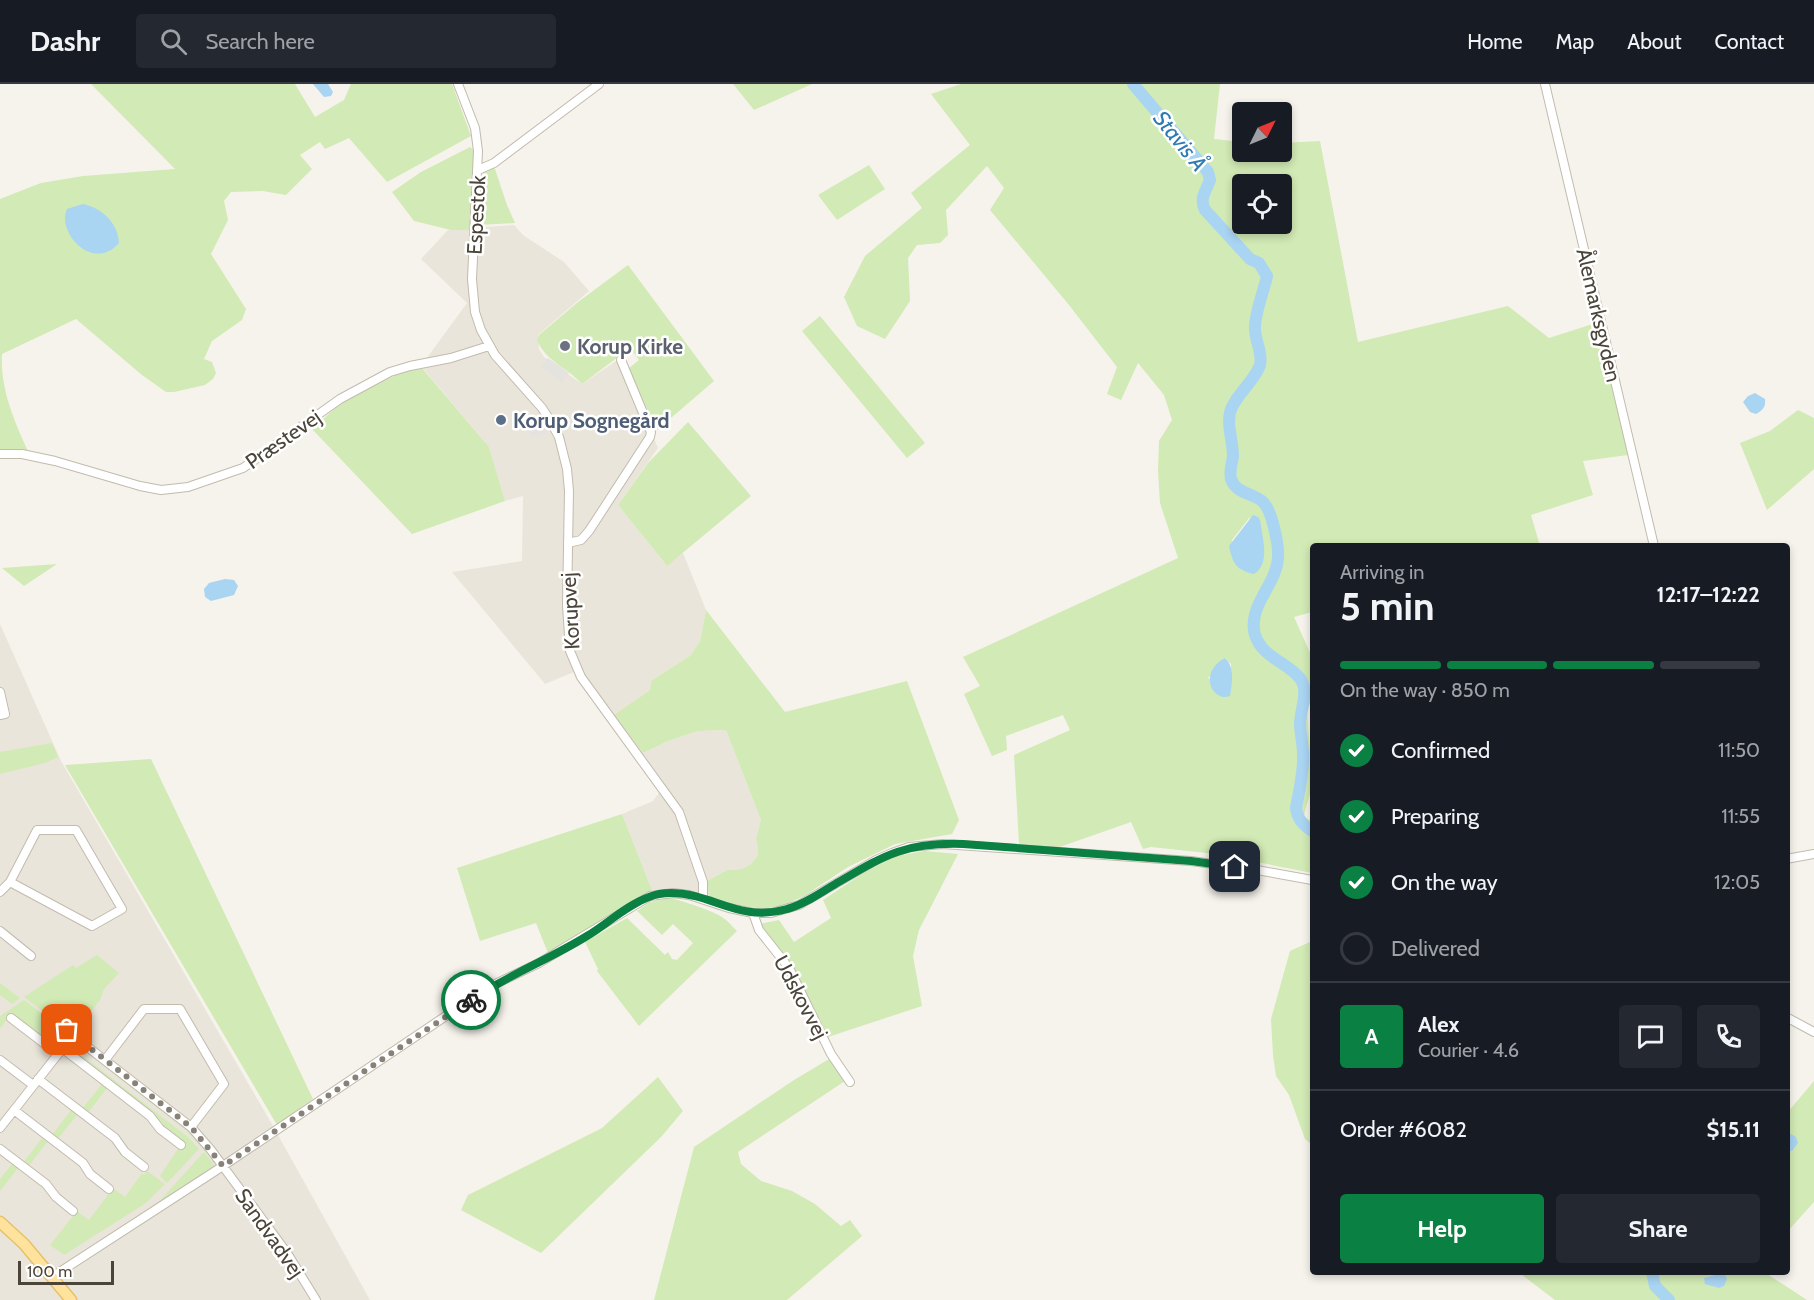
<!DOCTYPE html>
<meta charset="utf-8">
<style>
body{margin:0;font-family:Cabin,sans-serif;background:#242831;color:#f1f3f6;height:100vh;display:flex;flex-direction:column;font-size:22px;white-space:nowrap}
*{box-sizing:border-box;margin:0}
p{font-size:20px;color:#9ea1a6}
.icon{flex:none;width:33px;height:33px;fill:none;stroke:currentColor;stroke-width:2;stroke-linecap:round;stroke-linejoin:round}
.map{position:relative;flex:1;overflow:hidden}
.panel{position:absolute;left:1310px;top:459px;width:480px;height:732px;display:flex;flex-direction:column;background:#171b24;border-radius:6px;box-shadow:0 3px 9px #0003}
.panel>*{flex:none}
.needle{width:39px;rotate:47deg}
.fabs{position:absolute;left:1232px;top:18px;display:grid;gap:12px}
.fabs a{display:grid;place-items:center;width:60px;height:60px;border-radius:6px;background:#171b24;box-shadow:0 3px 9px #0003;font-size:30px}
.scale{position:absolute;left:18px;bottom:15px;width:96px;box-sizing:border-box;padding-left:6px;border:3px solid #4b4439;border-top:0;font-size:16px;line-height:21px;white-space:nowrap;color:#4b4439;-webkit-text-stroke:4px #fff;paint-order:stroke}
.pin{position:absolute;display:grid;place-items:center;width:51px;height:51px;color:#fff;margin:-26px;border-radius:12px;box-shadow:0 3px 9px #0006}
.courier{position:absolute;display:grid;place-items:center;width:60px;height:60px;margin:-30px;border:4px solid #0b8043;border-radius:50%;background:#fff;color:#222;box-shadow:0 2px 8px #0007}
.headline em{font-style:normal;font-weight:700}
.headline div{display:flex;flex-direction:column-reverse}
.headline{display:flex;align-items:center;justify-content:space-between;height:102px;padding:0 30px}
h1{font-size:39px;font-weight:700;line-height:45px}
.bar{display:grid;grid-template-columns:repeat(4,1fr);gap:9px 6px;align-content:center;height:72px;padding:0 30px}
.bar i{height:8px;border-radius:4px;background:#363941}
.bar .selected{background:#0b8043}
.bar p{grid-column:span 4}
.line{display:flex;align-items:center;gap:15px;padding:0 30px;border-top:2px solid #363941}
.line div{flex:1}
.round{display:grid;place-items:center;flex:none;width:63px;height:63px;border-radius:6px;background:#242831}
ol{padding:0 30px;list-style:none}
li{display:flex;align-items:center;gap:18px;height:66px}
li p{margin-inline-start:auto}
li .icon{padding:6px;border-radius:50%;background:#0b8043;color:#fff;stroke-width:4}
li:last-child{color:#9ea1a6}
li i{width:33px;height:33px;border:3px solid #363941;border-radius:50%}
.button{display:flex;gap:12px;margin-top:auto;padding:12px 30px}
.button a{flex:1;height:69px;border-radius:6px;background:#0b8043;color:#fff;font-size:24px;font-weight:700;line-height:69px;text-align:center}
.button a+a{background:#242831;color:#f1f3f6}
header{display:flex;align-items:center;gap:36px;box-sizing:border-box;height:84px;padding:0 30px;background:#171b24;border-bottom:2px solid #363941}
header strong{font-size:28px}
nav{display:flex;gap:33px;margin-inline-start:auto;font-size:21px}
.search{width:420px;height:54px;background:#242831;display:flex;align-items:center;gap:15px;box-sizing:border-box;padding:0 21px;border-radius:6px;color:#9ea1a6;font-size:22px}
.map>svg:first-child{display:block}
.residential{fill:#eae5da}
.green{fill:#d2eab5;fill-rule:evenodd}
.parking{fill:#e5e3e0}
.water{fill:#a9d4f2}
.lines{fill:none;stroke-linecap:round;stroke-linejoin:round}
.river{stroke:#a9d4f2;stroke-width:12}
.minor-casing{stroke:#c2bbae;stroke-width:10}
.major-casing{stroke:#e6c16a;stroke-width:13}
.minor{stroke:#fff;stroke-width:8}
.major{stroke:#ffe39c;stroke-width:10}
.done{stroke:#878178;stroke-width:6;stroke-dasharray:0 10.8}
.route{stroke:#0b8043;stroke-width:8}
.worship-dot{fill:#6b7280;stroke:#fff;stroke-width:2}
.service-dot{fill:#5c6f8a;stroke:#fff;stroke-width:2}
.labels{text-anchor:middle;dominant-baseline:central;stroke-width:5;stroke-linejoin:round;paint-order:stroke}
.street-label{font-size:21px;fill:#4b4439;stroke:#fff}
.worship-label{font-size:21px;font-weight:bold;fill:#5b616d;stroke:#fff;text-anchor:start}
.service-label{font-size:21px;font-weight:bold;fill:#4e5e75;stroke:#fff;text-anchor:start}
.water-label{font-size:22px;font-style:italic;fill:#2e7ab2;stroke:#fff}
</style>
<header>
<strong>Dashr</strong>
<div class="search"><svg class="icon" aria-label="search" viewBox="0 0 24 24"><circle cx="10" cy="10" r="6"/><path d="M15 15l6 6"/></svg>Search here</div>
<nav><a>Home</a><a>Map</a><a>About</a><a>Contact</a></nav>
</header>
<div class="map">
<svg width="1814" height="1216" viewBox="0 0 1814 1216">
<rect width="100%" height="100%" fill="#f6f3ec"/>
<!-- residential -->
<path class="residential" d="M514,141L523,151L564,178L589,207L538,251L539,265L544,273L582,300L619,275L658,364L618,421L666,481L683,469L706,526L700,557L691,571L651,597L650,606L615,631L643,669L668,657L698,647L726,646L761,736L756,753L758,764V771L751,780L742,785L727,786L707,797L709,812L688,806H652L622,730L653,717L661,706L574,588L545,600L452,488L522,477L523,412L505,417L489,363L421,282L467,219L421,175L448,146Z
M0,540L61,677L273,1042L370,1216H0Z"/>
<!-- green -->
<path class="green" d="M91,0H295L315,33L344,16L351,0H452L471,52L387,98L349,54L325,65L320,58L300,71L312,85L286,111L263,107L231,108L224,117L228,136L211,170L246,225L242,236L212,257L204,275L212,278L216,289L213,295L205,301L174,308H166L142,291L76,235L2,270C0,304 14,337 28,367H0V115L41,99L83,92L175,85Z
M733,0H812L754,26Z
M961,0H1220L1214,55L1242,58V68H1281V59L1320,57L1358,258L1508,222L1549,254L1599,238L1628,371L1583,377L1593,411L1531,431L1540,462H1312V528L1294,533L1312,573V619L1307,622L1310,670C1319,688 1308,714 1304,732L1312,738V789L1216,770L1151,763L1143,765L1131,738L1054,765L1019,760L1014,671L1070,646L1063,631L1006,652L1007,666L992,672L964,610L980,602L963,573L1178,474L1160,419L1158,387L1159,357L1172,336L1164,311L1138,279L1121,316L1107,310L1117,283L1069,221L990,126L1004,104L987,82L946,126L948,151L940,159L917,161L908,174L910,217L885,255L857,242L844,213L865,172L922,124L911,109L970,61L931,10ZM1242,100H1281V140H1242ZM1250,433L1242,487L1232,456ZM1225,574L1231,580V607L1208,594Z
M470,63L476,68L474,146H451L414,137L392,108L421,88Z
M869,81L885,105L837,136L818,111Z
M494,82L507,121L515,139L478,141L484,87Z
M628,181L714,297L657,346L628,285L639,276L630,264L582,300C567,283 546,278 537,256L539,251L578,218Z
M820,232L925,359L907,374L802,247Z
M422,284L489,363L505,417L412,450L312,345L342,318L398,290Z
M1798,326L1814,334V385L1767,426L1740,359L1770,347Z
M688,338L751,412L667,482L618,421L648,379Z
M57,480L24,502L2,484Z
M706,526L785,628L907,597L959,736L952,750L895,760L848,783L804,812L785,821L762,825L721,818L709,812L707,797L727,786L742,785L751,780L758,771V764L756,754L761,736L726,646L698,647L668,657L643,669L614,631L650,606L651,597L691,571L700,557Z
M52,659L58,673L45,679L0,690V668Z
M151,675L313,1015L277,1041L65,681Z
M622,730L652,806L548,869L536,839L480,857L457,784Z
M924,767L958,770L919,846L913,872L922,922L825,954L798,891L766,851L760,840L779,836L794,858L831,834L823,816L871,784L897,772Z
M670,814C678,815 715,828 722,833C727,836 732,842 737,847L639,942L597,887L598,885L585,858L627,834L665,871L668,868L672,875L677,876L693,859L673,840L662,851L637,827L650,818Z
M1312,857V1061L1305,1055L1289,1011L1276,992L1273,971L1271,935L1290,867Z
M97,871L119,889L104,905L100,916L77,946L53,935L24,913L73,881L76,884Z
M0,899L20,914L12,920L0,911Z
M24,916L65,947L61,952L63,957L56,966L11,931L0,944V932Z
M73,958L76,959L187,1045L212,1073L214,1078L213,1085L155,1122L204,1068L212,1078V1083L213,1076L187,1047Z
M72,959L75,963L71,964L72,966H75L188,1053L199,1065L167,1099L160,1092L182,1059L162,1042L163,1039L68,965Z
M829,975L845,997L738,1068L741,1080L761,1097L792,1107L815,1120L841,1142L850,1136L862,1152L787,1216H654L694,1063L794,996Z
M658,993L683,1027L661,1053L541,1169L461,1126L468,1111L602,1044Z
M1814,997V1118L1787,1148V1029Z
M102,1000L107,1004L88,1029L82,1025Z
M71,1026L77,1031L58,1055L52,1051Z
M42,1054L47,1058L28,1083L23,1079Z
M12,1080L18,1084L0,1107V1095Z
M147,1087L165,1100L146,1119L64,1171L50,1161L77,1127L89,1136L113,1104L125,1113L142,1089L144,1091Z
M1518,1188H1764L1807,1216H1555Z"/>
<!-- parking -->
<path class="parking" d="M548,274L569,289L562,299L541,283Z
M543,341L547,350L532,354L529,346Z"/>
<!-- water -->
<path class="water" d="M313,0H328L333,8L331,12L324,13Z
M83,120C102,124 118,139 119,159C93,189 56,148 67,125Z
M1755,309L1765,315C1766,323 1763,326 1756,330L1750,328L1743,318L1748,312Z
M1253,431L1258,433L1260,436C1262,452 1271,480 1254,490C1236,486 1233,480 1229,462Z
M225,495L234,496L238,502L234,511L211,517L205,513L204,505L209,499Z
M1225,574C1235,583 1232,599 1230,612C1213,619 1197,589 1225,574Z
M1791,1050L1796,1053L1798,1059L1792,1067L1786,1066L1787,1051Z
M1719,1190L1725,1191L1727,1195L1724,1202L1719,1204L1705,1200L1704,1194Z"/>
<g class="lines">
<!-- river -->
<path class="river" d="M1133,0L1208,88L1210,96C1206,107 1199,114 1205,126L1250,175L1259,179L1267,192C1264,207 1254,231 1255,245C1255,257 1263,269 1260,281C1255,296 1239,308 1232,323C1225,337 1233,356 1233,372C1232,380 1229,387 1231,395C1236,410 1254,409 1263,418C1272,426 1279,462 1278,474C1276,502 1247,522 1255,551C1262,572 1283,577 1297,591C1311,604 1301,622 1300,639C1300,649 1303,660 1303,670C1304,688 1299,707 1296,724C1298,736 1303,741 1312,747
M1652,1188L1655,1202L1669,1216"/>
<defs>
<path id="minor" d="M458,0L475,44L478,67L472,195L475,228L481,246L495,271L542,324L551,338L559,353L567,385L569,407L567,521L570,567L581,593L679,728L703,798V815
M1545,0L1654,462
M478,86L494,79L599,0
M0,370H22L55,377L140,402L161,406L188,403L243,384L340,315L390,288L410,282L451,274L489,262
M568,459L581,456L589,447L650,353L651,348L621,276
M0,608L5,630L0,631
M1786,775L1814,770
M0,808L10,798L37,746H76L122,825L92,842L10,798
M753,829L759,846L789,884L831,970L850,998
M0,847L31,872
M1786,933L1814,948
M11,934L58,970
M67,947L191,1043L211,1066L287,1169L316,1216
M62,964L150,1032L160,1045L181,1061
M0,976L33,1001
M105,976L144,925H180L224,1000L191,1043
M38,995L115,1054L125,1068L144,1083
M14,1026L83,1079L90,1090L109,1105
M0,1044L73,951
M0,1065L46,1100L56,1113L73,1127
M52,1193L223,1082L489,903L539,879L650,812L673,809L689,811L729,824L753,829H771L799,821L876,776L892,769L909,763L943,760L1191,777L1257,786L1312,796"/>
<path id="major" d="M0,1138L24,1160L71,1216"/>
</defs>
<!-- minor casing -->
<use href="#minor" class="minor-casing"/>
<!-- major casing -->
<use href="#major" class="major-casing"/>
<!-- minor -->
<use href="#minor" class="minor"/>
<!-- major -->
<use href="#major" class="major"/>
</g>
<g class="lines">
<!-- done -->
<path class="done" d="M67,946L191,1043L223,1082L471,916"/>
<!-- route -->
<path class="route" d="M471,916C508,891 550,875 587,852C607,840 627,821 649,813C656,810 664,809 671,809C713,809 739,839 787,825C803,821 817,811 832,802C882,773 902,758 963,760L1191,777L1235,783"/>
</g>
<!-- markers -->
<circle class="worship-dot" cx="565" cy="262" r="6"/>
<circle class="service-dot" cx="501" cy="336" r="6"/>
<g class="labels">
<!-- street labels -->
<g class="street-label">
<text transform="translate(476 131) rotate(-87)">Espestok</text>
<text transform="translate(1599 231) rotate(77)">Ålemarksgyden</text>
<text transform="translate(283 355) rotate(-35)">Præstevej</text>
<text transform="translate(570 527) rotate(-93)">Korupvej</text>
<text transform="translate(801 913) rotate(62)">Udskovvej</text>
<text transform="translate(270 1149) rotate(55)">Sandvadvej</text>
</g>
<!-- worship labels -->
<g class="worship-label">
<text x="577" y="262">Korup Kirke</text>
</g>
<!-- service labels -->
<g class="service-label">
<text x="513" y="336">Korup Sognegård</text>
</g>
<!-- water labels -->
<g class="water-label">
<text transform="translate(1180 57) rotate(51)">Stavis Å</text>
</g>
</g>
</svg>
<div class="fabs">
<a><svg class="needle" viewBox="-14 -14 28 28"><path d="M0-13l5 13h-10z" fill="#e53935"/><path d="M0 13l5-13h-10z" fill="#9ea1a6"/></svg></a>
<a><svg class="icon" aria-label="locate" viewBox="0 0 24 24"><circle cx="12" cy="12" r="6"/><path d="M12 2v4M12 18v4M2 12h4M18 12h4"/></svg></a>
</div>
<div class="scale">100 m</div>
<div class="pin" style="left:67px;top:946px;background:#ea580c"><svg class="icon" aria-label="bag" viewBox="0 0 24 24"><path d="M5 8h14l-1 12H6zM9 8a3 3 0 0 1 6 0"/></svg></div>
<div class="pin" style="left:1235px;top:783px;background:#1f2937"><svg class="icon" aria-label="home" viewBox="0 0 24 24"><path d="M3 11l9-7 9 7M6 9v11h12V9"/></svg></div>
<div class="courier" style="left:471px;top:916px"><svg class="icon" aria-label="bike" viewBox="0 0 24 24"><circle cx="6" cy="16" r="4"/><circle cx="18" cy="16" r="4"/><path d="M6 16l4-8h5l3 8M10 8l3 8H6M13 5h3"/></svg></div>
<section class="panel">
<div class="headline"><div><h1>5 min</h1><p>Arriving in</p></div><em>12:17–12:22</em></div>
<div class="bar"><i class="selected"></i><i class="selected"></i><i class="selected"></i><i></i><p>On the way · 850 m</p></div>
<ol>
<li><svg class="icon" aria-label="check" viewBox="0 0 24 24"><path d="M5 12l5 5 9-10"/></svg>Confirmed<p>11:50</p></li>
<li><svg class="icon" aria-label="check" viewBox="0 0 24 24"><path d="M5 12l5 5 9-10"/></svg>Preparing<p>11:55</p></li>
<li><svg class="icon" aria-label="check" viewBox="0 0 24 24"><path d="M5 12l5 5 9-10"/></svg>On the way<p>12:05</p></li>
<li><i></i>Delivered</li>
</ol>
<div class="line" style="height:108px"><b class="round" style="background:#0b8043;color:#fff">A</b><div><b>Alex</b><p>Courier · 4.6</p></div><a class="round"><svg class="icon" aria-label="chat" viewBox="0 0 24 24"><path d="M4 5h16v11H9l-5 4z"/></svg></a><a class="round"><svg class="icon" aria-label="phone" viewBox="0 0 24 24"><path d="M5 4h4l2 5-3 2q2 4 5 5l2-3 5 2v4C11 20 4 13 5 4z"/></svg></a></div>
<div class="line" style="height:78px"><div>Order #6082</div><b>$15.11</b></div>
<div class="button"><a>Help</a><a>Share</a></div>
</section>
</div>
